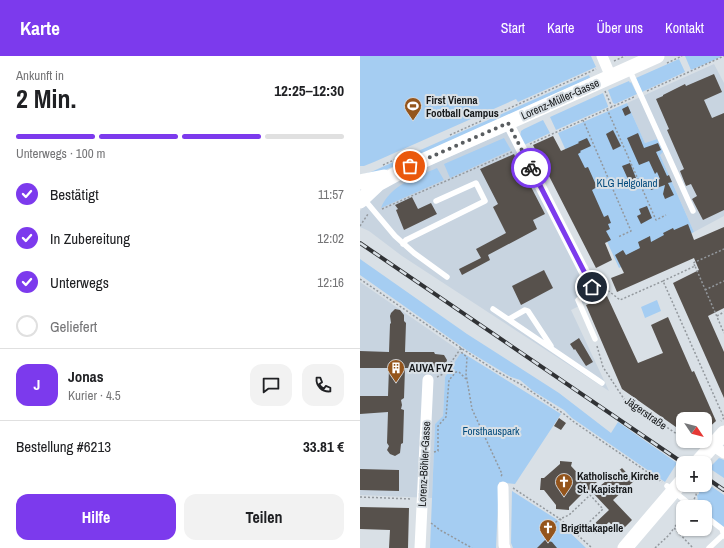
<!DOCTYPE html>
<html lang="de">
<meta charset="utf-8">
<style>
body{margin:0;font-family:"Archivo Narrow",sans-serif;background:#f2f2f2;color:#202124;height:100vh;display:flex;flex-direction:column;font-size:15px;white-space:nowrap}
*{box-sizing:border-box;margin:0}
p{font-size:13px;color:#757577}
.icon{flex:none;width:22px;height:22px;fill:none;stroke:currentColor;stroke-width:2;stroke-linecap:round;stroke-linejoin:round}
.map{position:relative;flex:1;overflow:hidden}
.side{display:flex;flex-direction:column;background:#fff;width:360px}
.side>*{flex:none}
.needle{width:26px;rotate:125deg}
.buttons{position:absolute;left:316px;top:356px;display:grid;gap:8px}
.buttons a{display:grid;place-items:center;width:36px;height:36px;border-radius:8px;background:#fff;box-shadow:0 1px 3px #0004;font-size:20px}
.pin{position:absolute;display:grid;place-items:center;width:34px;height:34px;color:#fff;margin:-17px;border:2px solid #fff;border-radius:50%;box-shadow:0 1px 4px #0007}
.courier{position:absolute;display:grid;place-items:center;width:40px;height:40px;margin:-20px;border:3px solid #7c3aed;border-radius:50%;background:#fff;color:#222;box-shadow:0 1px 5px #0007}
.overview em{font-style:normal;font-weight:700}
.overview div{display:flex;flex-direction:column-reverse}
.overview{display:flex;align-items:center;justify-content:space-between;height:68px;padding:0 16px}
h1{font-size:26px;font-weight:700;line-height:30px}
.bar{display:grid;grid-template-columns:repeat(4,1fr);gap:6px 4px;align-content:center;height:48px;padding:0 16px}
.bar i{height:5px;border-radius:3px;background:#e0e0e0}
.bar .active{background:#7c3aed}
.bar p{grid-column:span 4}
.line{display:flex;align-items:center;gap:10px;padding:0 16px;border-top:1px solid #e0e0e0}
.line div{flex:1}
.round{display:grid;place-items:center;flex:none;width:42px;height:42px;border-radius:12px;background:#f2f2f2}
ol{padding:0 16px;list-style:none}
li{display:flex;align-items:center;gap:12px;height:44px}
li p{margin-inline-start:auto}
li .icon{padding:4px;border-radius:50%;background:#7c3aed;color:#fff;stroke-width:4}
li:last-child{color:#757577}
li i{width:22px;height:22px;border:2px solid #e0e0e0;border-radius:50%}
.cta{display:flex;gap:8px;margin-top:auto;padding:8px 16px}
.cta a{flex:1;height:46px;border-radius:12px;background:#7c3aed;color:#fff;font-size:16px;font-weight:700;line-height:46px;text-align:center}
.cta a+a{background:#f2f2f2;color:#202124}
header{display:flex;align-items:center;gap:24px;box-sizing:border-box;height:56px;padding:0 20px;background:#7c3aed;color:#fff}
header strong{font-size:19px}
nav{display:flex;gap:22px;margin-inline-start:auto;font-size:14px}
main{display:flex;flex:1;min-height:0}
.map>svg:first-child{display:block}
.built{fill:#c8d4e0}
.green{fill:#a5cdf2}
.building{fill:#57514c}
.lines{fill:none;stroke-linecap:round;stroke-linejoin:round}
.path{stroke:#93989d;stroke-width:1.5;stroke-dasharray:2 2;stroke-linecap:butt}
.lane{stroke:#fff;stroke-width:5.5}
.street{stroke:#fff;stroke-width:11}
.secondary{stroke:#fff;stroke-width:15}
.rail-casing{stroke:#303235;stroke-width:4}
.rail{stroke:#d9e0e6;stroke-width:2.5;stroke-dasharray:8;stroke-linecap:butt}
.done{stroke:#595d60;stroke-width:4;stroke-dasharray:0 7.2}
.route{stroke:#7c3aed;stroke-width:5}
.labels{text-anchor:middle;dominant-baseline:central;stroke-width:4;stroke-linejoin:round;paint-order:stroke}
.street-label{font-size:11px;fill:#141618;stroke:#d9e0e6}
.poi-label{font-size:11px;font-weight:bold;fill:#141618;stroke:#d9e0e6;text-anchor:start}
.park-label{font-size:11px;fill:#044c7e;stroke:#d9e0e6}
</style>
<header>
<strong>Karte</strong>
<nav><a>Start</a><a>Karte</a><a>Über uns</a><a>Kontakt</a></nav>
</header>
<main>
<section class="side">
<div class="overview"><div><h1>2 Min.</h1><p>Ankunft in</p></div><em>12:25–12:30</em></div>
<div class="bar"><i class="active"></i><i class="active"></i><i class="active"></i><i></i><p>Unterwegs · 100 m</p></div>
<ol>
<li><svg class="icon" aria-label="check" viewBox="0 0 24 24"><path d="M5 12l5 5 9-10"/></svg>Bestätigt<p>11:57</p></li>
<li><svg class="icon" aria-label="check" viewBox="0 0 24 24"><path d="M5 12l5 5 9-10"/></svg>In Zubereitung<p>12:02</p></li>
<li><svg class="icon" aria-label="check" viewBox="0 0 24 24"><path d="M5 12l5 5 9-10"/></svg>Unterwegs<p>12:16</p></li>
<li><i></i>Geliefert</li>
</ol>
<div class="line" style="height:72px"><b class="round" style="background:#7c3aed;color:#fff">J</b><div><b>Jonas</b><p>Kurier · 4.5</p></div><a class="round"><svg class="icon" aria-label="chat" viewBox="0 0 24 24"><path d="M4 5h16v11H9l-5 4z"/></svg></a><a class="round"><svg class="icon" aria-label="phone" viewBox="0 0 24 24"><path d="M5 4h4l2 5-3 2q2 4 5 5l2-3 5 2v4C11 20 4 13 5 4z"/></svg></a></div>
<div class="line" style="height:52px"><div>Bestellung #6213</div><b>33.81 €</b></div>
<div class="cta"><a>Hilfe</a><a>Teilen</a></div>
</section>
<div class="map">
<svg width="364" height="492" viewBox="0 0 364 492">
<rect width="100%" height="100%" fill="#d9e0e6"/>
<!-- built -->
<path class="built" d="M354,8L364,27V160L334,176L300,99L297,83L285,87L267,47Z
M152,73L239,240L211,254L249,335L42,200L9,175L0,171V155L17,133Z
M0,226L103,297L100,299L85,321L83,361L75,368L72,442L0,439Z"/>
<!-- green -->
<path class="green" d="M0,0H231L236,11L158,46L156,43L14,106L4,110H0Z
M325,0H361V1L331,14Z
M319,3L325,16L282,36L276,22Z
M229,19L230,22L21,116L0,119L11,116Z
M269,25L270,27L271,26L277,38L255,48L253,47L248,34Z
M243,37L248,50V51L196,74L190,61Z
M267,47L285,87L297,83L303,96L300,99L334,176L259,212L198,77Z
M183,64L190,77L164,89L160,80L161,75L164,73Z
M144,82L151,94L90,122L84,108Z
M77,112L84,124L21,152C30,129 57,121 77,112Z
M0,203L107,278L199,337L251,377L258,366L317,407L305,426L212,362L204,354L173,335L160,324L151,321L108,295L0,219Z
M297,244L301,255L285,262L281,251Z
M103,297L201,358L155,428L139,426L136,492H70L75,368L83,360L85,321L100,298Z
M359,402L364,404V422L349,412Z
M345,426L364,439V473L345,459V451H339L337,439L339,438V430L345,429Z
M152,435L196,463L226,492H153L151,487Z"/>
<!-- building -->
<path class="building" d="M354,18L362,36L344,44L352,62L364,57V154L343,164L332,143L337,140L331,128L326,130L320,115L324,113L307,74L309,73L296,43L303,40V39L325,28L326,30Z
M268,50L271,57L265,60L262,53Z
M253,74L261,90L253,94L246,78Z
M278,77L284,92L298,87L301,94L296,96L307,120L309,119L312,126L308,127L314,139L305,143L303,138L305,129L291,134L289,128L300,123L297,116L295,118L289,105L279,109L267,82Z
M193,80L201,95L219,87L218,86L227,82L231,90L220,95L221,96L218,98L225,112L228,111L237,131L232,134L244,161L248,159L251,167L248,168L250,173L246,175L251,184L245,187L252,204L236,212L189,120L184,122L180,114L184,111L173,89Z
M154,98L165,121L167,120L172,128L170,129L185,158L173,164L177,173L128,199L130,204L102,219L99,213L121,202L116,193L146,177L133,151L138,148L120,113Z
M270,107L278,127L271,130L262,110Z
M52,141L58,153L71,147L77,158L44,174L36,154L38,153L35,149Z
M287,150L292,162L281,168L277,160L281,158L279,153Z
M328,168L334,184L364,171V252L348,260L364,296V342L313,227L339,214L334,202L257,236L251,222L264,217L255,199L263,194L266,199L280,192L278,186L290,180L291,186L304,179L303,177L313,172L314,174Z
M184,214L193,232L161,249L152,230Z
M247,240L278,307L303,297L291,269L308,261L332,316L334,315L356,365L345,375V363H323V376L262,333L226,249Z
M35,253L40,254L44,259V265L46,267L45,296H74L75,298L84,299L87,304L85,310L83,312H45L44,342L41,344L42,349L41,353L44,354L43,387L41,388L40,397L35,400L30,398L27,394L29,390L27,387L28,356L0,358V340H28L29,312H0V295L29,296L30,268L31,267L30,260L31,257Z
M219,282L233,306L226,310L215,293L214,294L210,288Z
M199,362L206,367L201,374L194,370Z
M200,405L212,406L211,410L224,424H234L240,430L262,412L274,425L253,444L272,464L259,477L249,466L236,478L230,472L249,454L233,437L224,436L209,451V454L196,453V449L184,434H180L181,422H184L200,408Z
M0,413L39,414V435L0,434Z
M0,451L49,452L48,492H29L30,474L0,473Z
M185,484L192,486L197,492H177Z"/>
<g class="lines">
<!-- path -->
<path class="path" d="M254,5L265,0
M307,7L322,0
M245,35L252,51
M287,35L364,0
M247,53L296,164L306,159
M223,64L271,175L258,181
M90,79L236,13
M170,88L274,41
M23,109L45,99
M22,153L152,96
M0,170L8,158
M335,210L333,207L364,193
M0,223L101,292L136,315L162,329L204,358L214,366L302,426
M303,225L335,210L364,277
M241,232H245L260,244L303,225L364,362L361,365
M345,234L364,225
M357,260L364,256
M237,290L243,311L264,343L323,382
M101,292L102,297L107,301L106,318L112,353L142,418L141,421
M77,321L83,318L101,292
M328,385L336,391
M74,396L78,395V370L86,361L89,324L96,316H99L106,323
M153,432L200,463L232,492
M0,441L52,443
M334,443L336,440L337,429
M323,459L314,472L333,492
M71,467L80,474L112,492
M189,471L200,463L209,459L230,439L243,453L217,478
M295,492L309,479L314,472"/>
<!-- lane -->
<path class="lane" d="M269,13L333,155
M3,142L35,180L54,197L87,221
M43,188L46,184L125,145L116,127L76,145
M232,231L218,244L235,283
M133,253L242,327
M149,263L165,254L168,255L191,290
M307,430L333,451
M345,460L362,473L364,480
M349,492L363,479"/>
<!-- street -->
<path class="street" d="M242,0L251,21
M148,67L232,231
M352,389L364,397
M143,431L144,489L145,492
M60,492L68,324"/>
<!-- secondary -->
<path class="secondary" d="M0,126L24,121
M0,145L18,128L51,110L297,0
M337,407L364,377
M265,492L323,424"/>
<defs>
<path id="rail" d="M0,187L323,407
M345,421L364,434"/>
</defs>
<!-- rail casing -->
<use href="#rail" class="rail-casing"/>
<!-- rail -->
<use href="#rail" class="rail"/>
</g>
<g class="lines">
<!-- done -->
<path class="done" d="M50,110L148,67L171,112"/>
<!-- route -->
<path class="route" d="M171,112L232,231"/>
</g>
<!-- icons -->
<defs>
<symbol id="stadium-pin" viewBox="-11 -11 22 30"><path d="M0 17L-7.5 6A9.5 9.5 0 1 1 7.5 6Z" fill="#94551c" stroke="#d9e0e6"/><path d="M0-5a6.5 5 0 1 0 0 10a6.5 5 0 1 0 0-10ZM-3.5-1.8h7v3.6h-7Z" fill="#fff"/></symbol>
<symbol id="building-pin" viewBox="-11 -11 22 30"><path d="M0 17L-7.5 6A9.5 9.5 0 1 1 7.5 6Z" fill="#94551c" stroke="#d9e0e6"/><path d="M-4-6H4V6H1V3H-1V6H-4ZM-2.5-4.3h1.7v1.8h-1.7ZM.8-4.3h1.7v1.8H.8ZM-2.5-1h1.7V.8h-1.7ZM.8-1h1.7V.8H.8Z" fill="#fff"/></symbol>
<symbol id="church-pin" viewBox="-11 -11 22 30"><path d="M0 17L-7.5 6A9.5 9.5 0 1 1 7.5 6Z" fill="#94551c" stroke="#d9e0e6"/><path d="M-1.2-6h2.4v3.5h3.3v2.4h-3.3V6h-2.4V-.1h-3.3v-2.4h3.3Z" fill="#fff"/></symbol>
</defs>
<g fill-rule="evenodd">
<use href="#stadium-pin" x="43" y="40" width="20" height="27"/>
<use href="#building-pin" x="26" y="302" width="20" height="27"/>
<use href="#church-pin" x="194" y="416" width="20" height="27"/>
<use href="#church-pin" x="178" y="462" width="20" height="27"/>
</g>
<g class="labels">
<!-- street labels -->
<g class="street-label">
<text transform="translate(200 43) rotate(-24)">Lorenz-Müller-Gasse</text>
<text transform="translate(286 357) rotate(35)">Jägerstraße</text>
<text transform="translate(64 408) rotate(-87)">Lorenz-Böhler-Gasse</text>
</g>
<!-- poi labels -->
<g class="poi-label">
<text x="66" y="44">First Vienna<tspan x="66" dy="13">Football Campus</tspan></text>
<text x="49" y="312">AUVA FVZ</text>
<text x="217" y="420">Katholische Kirche<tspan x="217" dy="13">St. Kapistran</tspan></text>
<text x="201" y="472">Brigittakapelle</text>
</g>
<!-- park labels -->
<g class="park-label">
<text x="267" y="127">KLG Helgoland</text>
<text x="131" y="375">Forsthauspark</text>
</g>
</g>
</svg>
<div class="buttons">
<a><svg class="needle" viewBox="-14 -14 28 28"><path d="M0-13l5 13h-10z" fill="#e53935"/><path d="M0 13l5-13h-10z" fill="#757577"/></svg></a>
<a>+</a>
<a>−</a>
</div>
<div class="pin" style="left:50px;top:110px;background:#ea580c"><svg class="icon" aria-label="bag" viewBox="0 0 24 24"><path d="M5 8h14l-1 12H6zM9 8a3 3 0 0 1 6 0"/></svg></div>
<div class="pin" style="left:232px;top:231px;background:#1f2937"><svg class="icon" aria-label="home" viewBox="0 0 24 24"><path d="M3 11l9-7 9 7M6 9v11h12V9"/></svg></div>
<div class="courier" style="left:171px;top:112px"><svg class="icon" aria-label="bike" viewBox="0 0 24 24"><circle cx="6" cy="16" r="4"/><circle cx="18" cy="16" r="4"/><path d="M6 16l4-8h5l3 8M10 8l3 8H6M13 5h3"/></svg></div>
</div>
</main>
